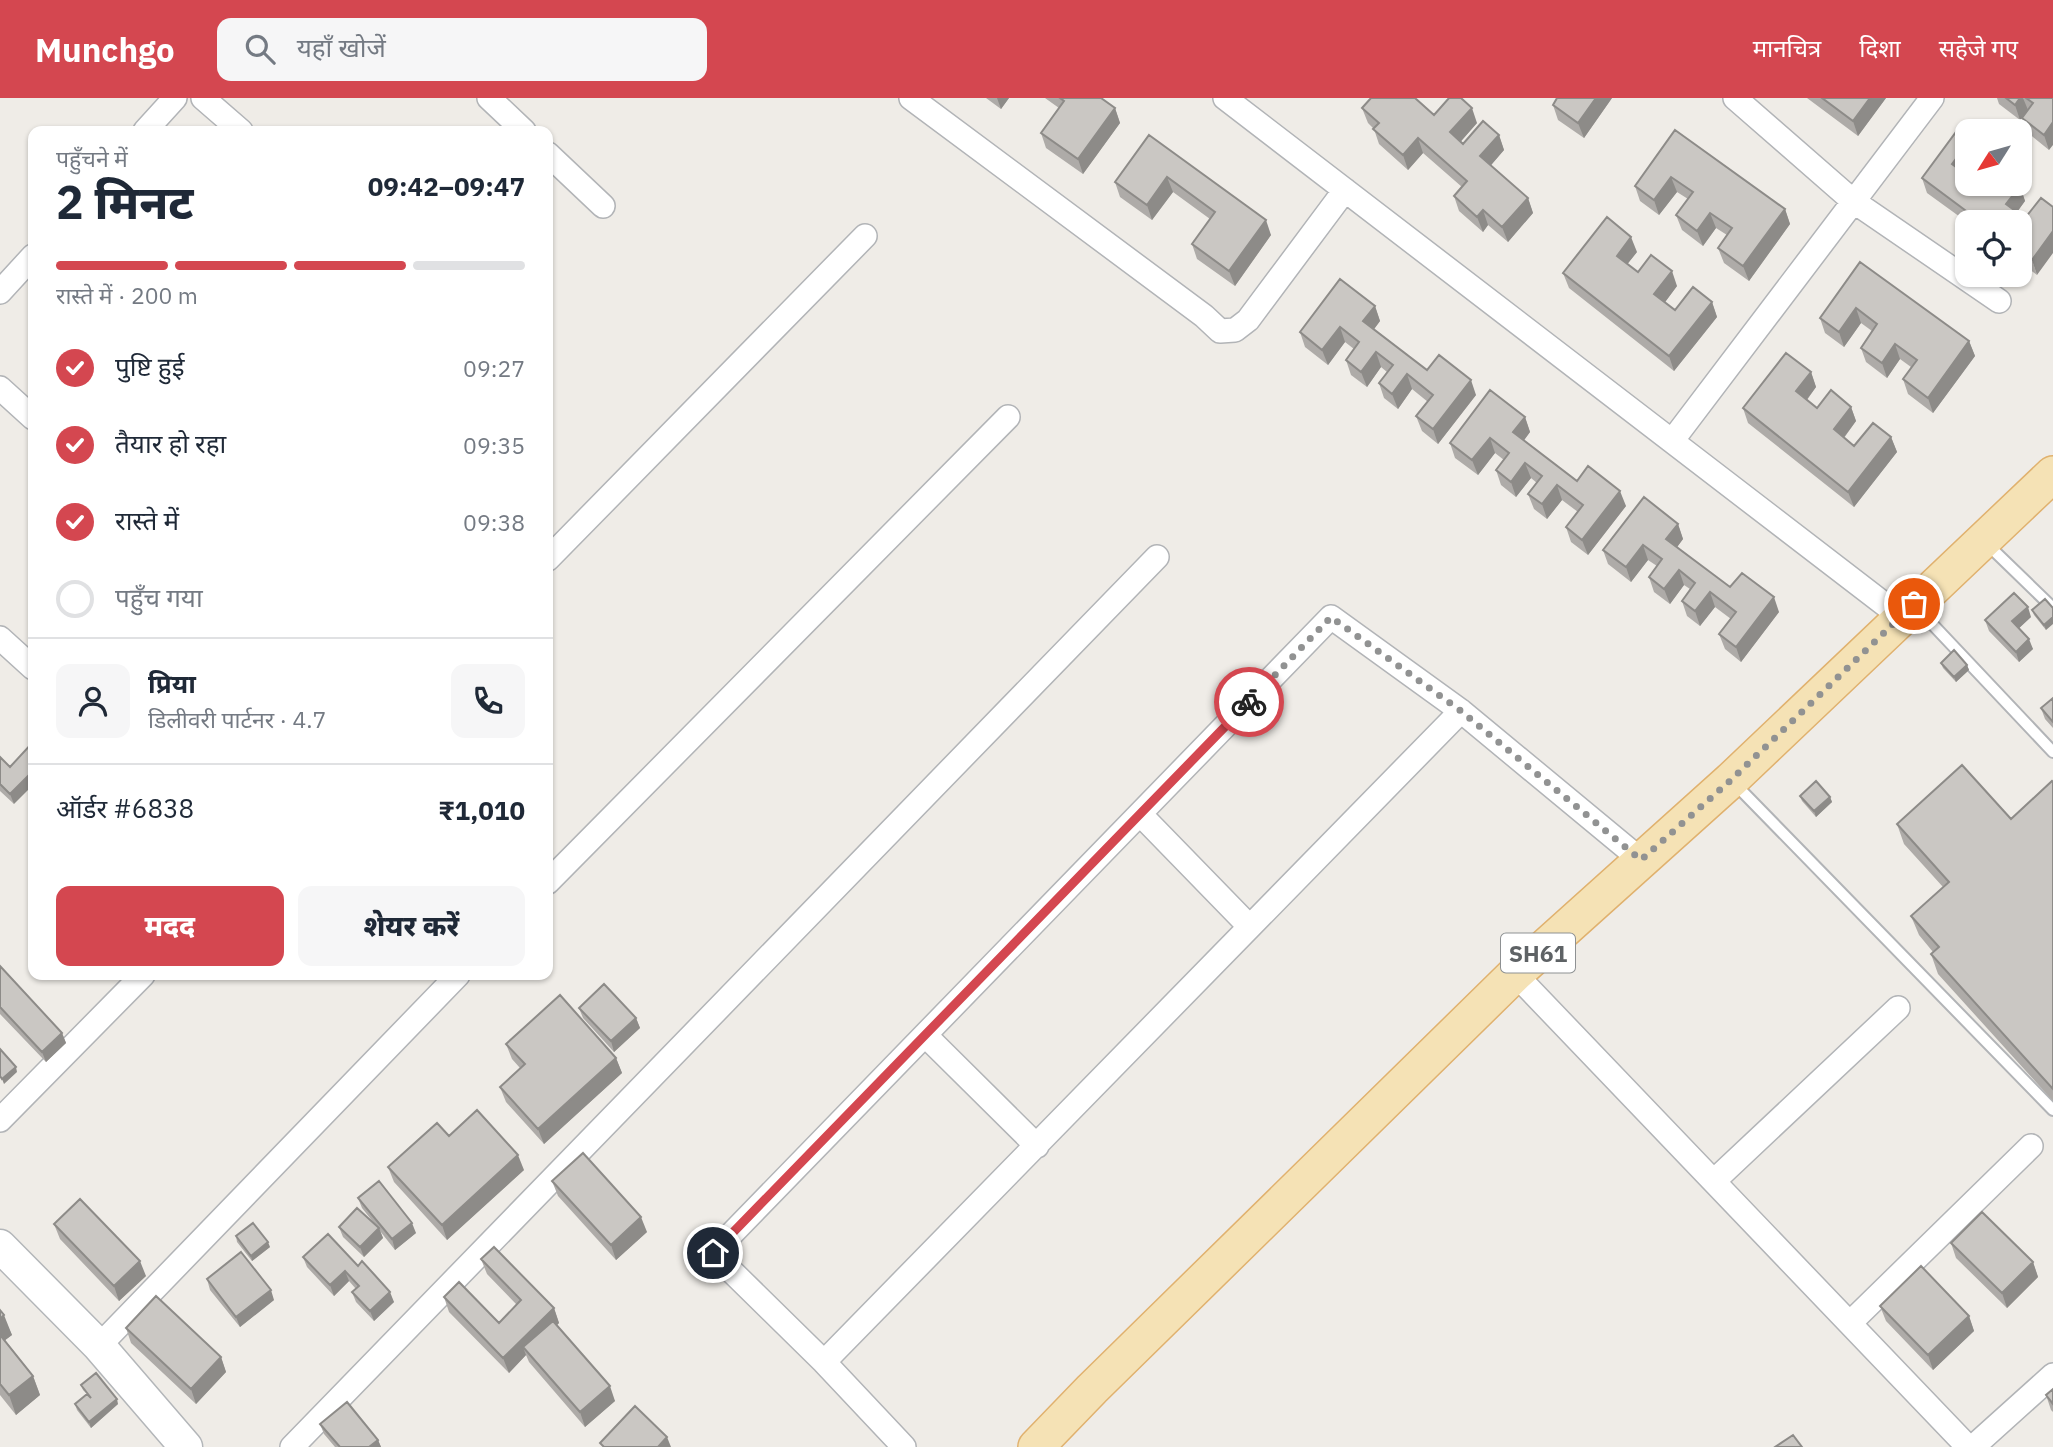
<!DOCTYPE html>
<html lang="hi">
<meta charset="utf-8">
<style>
body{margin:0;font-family:"IBM Plex Sans","Noto Sans Devanagari",sans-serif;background:#f6f6f7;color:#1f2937;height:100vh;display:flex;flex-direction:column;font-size:26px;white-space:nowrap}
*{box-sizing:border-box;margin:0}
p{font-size:23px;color:#747a83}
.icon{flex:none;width:38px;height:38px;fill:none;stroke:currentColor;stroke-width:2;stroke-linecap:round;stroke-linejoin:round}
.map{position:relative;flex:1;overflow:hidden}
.side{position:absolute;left:28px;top:28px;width:525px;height:854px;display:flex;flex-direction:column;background:#fff;border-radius:14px;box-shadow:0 2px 5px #0004}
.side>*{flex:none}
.needle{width:46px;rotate:233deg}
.controls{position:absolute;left:1955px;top:21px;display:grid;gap:14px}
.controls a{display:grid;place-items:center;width:77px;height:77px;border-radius:14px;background:#fff;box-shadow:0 2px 5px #0004;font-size:35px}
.pin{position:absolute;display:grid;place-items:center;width:60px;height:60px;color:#fff;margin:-30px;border:4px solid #fff;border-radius:50%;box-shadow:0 2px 7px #0007}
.courier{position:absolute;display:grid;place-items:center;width:70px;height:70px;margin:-35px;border:5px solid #d44750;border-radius:50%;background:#fff;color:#222;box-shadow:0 2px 9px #0007}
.summary em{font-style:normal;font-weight:800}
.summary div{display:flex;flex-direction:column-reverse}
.summary{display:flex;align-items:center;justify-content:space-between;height:119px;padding:0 28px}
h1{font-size:46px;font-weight:800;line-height:52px}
.bar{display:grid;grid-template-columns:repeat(4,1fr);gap:10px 7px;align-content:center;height:84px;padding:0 28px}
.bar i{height:9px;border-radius:5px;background:#e0e1e3}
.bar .on{background:#d44750}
.bar p{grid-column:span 4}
.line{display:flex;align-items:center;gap:18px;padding:0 28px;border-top:2px solid #e0e1e3}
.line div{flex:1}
.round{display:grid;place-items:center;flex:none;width:74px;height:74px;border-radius:14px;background:#f6f6f7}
ol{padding:0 28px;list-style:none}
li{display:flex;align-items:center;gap:21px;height:77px}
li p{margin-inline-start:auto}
li .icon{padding:7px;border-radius:50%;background:#d44750;color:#fff;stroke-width:4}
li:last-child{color:#747a83}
li i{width:38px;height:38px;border:4px solid #e0e1e3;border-radius:50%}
.primary-button{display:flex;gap:14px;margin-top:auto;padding:14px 28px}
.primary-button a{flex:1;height:80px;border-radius:14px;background:#d44750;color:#fff;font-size:28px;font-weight:800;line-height:80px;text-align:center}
.primary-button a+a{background:#f6f6f7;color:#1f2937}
header{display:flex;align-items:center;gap:42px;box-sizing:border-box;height:98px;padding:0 35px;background:#d44750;color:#fff}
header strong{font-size:33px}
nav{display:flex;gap:38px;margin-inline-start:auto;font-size:24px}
.search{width:490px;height:63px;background:#f6f6f7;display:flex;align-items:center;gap:18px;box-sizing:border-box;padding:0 24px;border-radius:14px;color:#747a83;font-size:26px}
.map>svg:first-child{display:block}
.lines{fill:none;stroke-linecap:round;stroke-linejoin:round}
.service-casing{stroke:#b2b4b7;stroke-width:14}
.minor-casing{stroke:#b2b4b7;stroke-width:26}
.secondary-casing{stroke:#b3b6b9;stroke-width:35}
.primary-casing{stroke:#e0b16e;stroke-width:38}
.service{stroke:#fff;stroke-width:10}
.minor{stroke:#fff;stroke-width:23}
.secondary{stroke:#fff;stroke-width:32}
.primary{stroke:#f5e2b5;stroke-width:35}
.wall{fill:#aeaba8}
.shaded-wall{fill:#8d8b88}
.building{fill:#cac7c3;stroke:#8d8b88;stroke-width:2}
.done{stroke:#919292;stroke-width:7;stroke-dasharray:0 12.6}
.route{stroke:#d44750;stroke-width:9}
.labels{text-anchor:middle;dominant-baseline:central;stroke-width:5;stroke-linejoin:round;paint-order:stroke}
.shield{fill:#fff;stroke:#8e9193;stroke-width:2}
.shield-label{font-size:23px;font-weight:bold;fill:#5e6265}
</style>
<header>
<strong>Munchgo</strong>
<div class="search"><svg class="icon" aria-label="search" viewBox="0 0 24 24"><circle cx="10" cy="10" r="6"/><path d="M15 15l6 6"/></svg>यहाँ खोजें</div>
<nav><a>मानचित्र</a><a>दिशा</a><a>सहेजे गए</a></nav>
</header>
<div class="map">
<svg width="2053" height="1349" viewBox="0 0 2053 1349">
<rect width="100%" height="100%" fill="#efece7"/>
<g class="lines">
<defs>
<path id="service" d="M1987,446L2053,510
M1918,511L2053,654
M1735,686L2053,1012"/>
<path id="minor" d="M203,0L241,33
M489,0L524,33
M911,0L1204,218L1220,233L1235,232L1248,222L1345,92
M1225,0L1901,519
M1735,0L1853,103L1999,203
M145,33L175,0
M548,56L603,108
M0,194L33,158
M0,290L33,320
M1672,343L1932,0
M548,461L865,138
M0,540L33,570
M1140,716L1249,828
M548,784L1008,319
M1515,876L1968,1349
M925,937L1037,1048
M0,1022L143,877
M1714,1083L1898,910
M1850,1225L2031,1048
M99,1248L458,877
M824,1264L1461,613
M292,1349L1157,459
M904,1349L824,1264L713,1155L1331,519L1461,613L1641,762
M1973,1349L2053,1277"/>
<path id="secondary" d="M0,1148L99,1248L186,1349"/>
<path id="primary" d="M1036,1349L1092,1291L1515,876L1731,682L2053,376"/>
</defs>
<!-- service casing -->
<use href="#service" class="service-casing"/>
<!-- minor casing -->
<use href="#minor" class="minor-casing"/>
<!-- secondary casing -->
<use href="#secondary" class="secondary-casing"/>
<!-- primary casing -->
<use href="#primary" class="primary-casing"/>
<!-- service -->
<use href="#service" class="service"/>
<!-- minor -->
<use href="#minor" class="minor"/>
<!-- secondary -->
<use href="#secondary" class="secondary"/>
<!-- primary -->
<use href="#primary" class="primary"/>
</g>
<!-- wall -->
<path class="wall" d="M986,0H1009L1001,11Z
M1045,0H1101L1115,10L1120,25L1083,76L1046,50L1041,35L1059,10Z
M1612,0L1584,40L1558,22L1553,7Z
M1807,0H1886L1858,38Z
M1997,0H2053L2049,52L2028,35L2022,20L2028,12L2020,22L1999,6Z
M1362,10L1434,17L1477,25L1461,43L1463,46L1499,37L1504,52L1491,67L1528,100L1533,115L1508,144L1488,127L1483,134L1459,113L1454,98L1462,89L1423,55L1408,72L1379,46L1374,31L1368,25Z
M1675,32L1785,111L1790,126L1749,183L1724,165L1718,150L1727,137L1716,130L1703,148L1682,132L1676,117L1688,101L1677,94L1659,117L1640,103L1635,88Z
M1149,37L1271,137L1235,188L1197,161L1192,146L1210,121L1173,94L1152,122L1120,99L1115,84Z
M1967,69L1963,74L1985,91L2020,88L2025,103L2017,114L2037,177L2020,164V124H1967L1927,95L1922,80Z
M1637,154L1627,166L1638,174L1677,188L1665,204L1675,212L1712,204L1717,219L1674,273L1569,190L1563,175Z
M1860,164L1969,243L1975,258L1933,315L1908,296L1903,281L1911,269L1900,261L1887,280L1866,264L1861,250L1872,233L1861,225L1844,249L1825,235L1820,220Z
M1375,208L1380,223L1374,231L1427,272L1476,297L1438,346L1422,333L1416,318L1428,304L1412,291L1398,311L1384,300L1379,285L1387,274L1381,269L1367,289L1351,277L1346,262L1354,251L1345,244L1328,267L1305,249L1300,234Z
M1811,274L1816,289L1807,302L1817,310L1851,309L1856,323L1844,340L1854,348L1891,339L1897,354L1854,409L1748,325L1743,310Z
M1525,319L1530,334L1524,342L1577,383L1626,408L1588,457L1571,444L1566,429L1578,414L1562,402L1547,421L1534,411L1528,396L1537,385L1531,380L1516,399L1501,387L1496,372L1504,362L1495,355L1478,377L1455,360L1450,345Z
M1678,426L1683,441L1677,449L1730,489L1779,514L1741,564L1725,551L1719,536L1731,521L1715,509L1700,528L1687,518L1682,503L1690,491L1684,487L1670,506L1654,494L1649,479L1657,468L1648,462L1631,484L1608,466L1603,452Z
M2045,501L2046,532L2034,517L2032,512Z
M2031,519L2019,530L2033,551L2019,564L1989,533L1985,522Z
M1941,565L1967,567L1969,572L1956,584L1943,570Z
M2053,600V630L2045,621L2041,610Z
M0,659L10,669L14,706L0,693Z
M2053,684V1003L1938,876L1931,856L1933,854L1919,837L1911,818L1943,789L1904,746L1897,726L2011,721Z
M1800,698L1830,699L1832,704L1816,719L1802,703Z
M0,868L62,935L66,945L46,964L0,916Z
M579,910L636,920L640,930L614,954L583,920Z
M506,946L616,960L622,975L544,1046L506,1004L500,989L520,970L512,961Z
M388,1069L524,1072L447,1142L394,1084Z
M552,1083L647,1134L616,1162L558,1098Z
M358,1100L416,1135L395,1152L380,1133L383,1140L364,1159L343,1139L339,1129L374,1125L362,1110Z
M54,1126L146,1178L119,1203L60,1141Z
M236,1138L270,1149L252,1163L237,1144Z
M1951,1145L2033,1164L2038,1179L2007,1210L1956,1160Z
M303,1159L358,1168L394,1204L374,1223L356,1204L352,1194L356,1191L349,1183L334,1198L307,1169Z
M481,1161L554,1210L559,1225L557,1227L615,1303L585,1329L529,1264L526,1257L509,1275L449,1214L444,1199L499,1225L517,1207L487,1176Z
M207,1181L274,1202L240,1229L210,1192Z
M1880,1208L1969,1218L1974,1233L1933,1272L1886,1223Z
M0,1212L12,1237L5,1242L33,1278L40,1297L16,1317L0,1297Z
M126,1230L221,1259L226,1274L196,1306L131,1245Z
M81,1287L118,1306L91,1330L77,1312L75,1306L87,1296L83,1292Z
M2053,1291V1314L2051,1312L2046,1297Z
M320,1326L378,1342L381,1349H335L324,1336Z"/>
<!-- shaded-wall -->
<path class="shaded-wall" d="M997,0H1009L1001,11Z
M1596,0H1612L1584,40L1578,25Z
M1870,0H1886L1858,38L1853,23Z
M2020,0H2023L2028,12L2020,22L2015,7Z
M1115,10L1120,25L1083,76L1078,61Z
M1472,10L1477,25L1456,49L1450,34Z
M2053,24V47L2049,52L2044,37Z
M1499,37L1504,52L1486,73L1480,58Z
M1418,40L1423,55L1408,72L1403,57Z
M1967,46V69L1958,81L1952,66Z
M1167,79L1173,94L1152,122L1147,107Z
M1671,79L1677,94L1659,117L1654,102Z
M2020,88L2025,103L2012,121L2006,106Z
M1528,100L1533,115L1508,144L1502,129Z
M1785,111L1790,126L1749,183L1743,168Z
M1483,112L1488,127L1483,134L1477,119Z
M1710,115L1716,130L1703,148L1697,133Z
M1266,122L1271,137L1235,188L1229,173Z
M2053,133V155L2037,177L2032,162Z
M1631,139L1637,154L1622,173L1617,158Z
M1672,173L1677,188L1660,211L1654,196Z
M1712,204L1717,219L1674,273L1669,258Z
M1375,208L1380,223L1369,238L1363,223Z
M1856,210L1861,225L1844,249L1839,234Z
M1340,229L1345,244L1328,267L1322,252Z
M1969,243L1975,258L1933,315L1928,300Z
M1895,246L1900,261L1887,280L1882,265Z
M1376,254L1381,269L1367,289L1361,274Z
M1811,274L1816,289L1802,308L1796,293Z
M1407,276L1412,291L1398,311L1392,296Z
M1471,282L1476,297L1438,346L1433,331Z
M1851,309L1856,323L1839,346L1834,331Z
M1525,319L1530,334L1519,349L1513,334Z
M1891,339L1897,354L1854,409L1848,394Z
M1490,340L1495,355L1478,377L1472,362Z
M1525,365L1531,380L1516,399L1511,384Z
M1557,387L1562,402L1547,421L1542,406Z
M1620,393L1626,408L1588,457L1582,442Z
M1678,426L1683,441L1672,456L1666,441Z
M1643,447L1648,462L1631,484L1626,469Z
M1679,472L1684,487L1670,506L1664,491Z
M1710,494L1715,509L1700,528L1695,513Z
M1774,499L1779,514L1741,564L1736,549Z
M2028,509L2031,519L2016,533L2012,523Z
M2053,519V526L2046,532L2044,527Z
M2029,541L2033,551L2019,564L2016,554Z
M1967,567L1969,572L1956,584L1954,579Z
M33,673V687L14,706L10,696Z
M1830,699L1832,704L1816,719L1814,713Z
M636,920L640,930L614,954L611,943Z
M62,935L66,945L46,964L42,954Z
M616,960L622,975L544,1046L538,1031Z
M16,969L17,974L4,986L2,981Z
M518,1057L524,1072L447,1142L442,1127Z
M641,1119L647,1134L616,1162L611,1147Z
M412,1125L416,1135L395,1152L392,1141Z
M379,1130L383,1140L364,1159L360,1149Z
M268,1144L270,1149L252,1163L251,1158Z
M140,1163L146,1178L119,1203L114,1188Z
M2033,1164L2038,1179L2007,1210L2002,1195Z
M345,1173L349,1183L334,1198L330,1187Z
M271,1192L274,1202L240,1229L236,1219Z
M390,1194L394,1204L374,1223L370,1213Z
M554,1210L559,1225L529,1255L523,1249L526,1257L509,1275L503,1260Z
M4,1217L12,1237L0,1246V1221Z
M1969,1218L1974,1233L1933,1272L1928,1257Z
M221,1259L226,1274L196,1306L191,1291Z
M33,1278L40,1297L16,1317L9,1297Z
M610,1288L615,1303L585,1329L580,1314Z
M117,1301L118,1306L91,1330L89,1324Z
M667,1339L671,1349H658Z
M378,1342L381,1349H369Z"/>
<!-- building -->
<path class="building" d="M1060,0H1101L1115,10L1078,61L1041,35L1064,3Z
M1371,0H1415L1434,17L1449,0H1461L1472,10L1450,34L1463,46L1483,23L1499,37L1480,58L1528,100L1502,129L1483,112L1477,119L1454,98L1467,83L1418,40L1403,57L1373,31L1379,25L1362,10Z
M1557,0H1596L1578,25L1553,7Z
M1822,0H1870L1853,23Z
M2006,0H2020L2015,7Z
M2026,0H2053V24L2044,37L2022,20L2033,5Z
M1675,32L1785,111L1743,168L1718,150L1732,130L1710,115L1697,133L1676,117L1693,94L1671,79L1654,102L1635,88Z
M1956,34L1967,42V46L1952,66L1967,77V86H1978L1985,91L1988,86H2017L2020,88L2006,106L2025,120L2041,100L2053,109V133L2032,162L2020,153V124H1981L1922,80Z
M1149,37L1266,122L1229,173L1192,146L1215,114L1167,79L1147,107L1115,84Z
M1607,119L1631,139L1617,158L1638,174L1651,157L1672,173L1654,196L1675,212L1693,189L1712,204L1669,258L1563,175Z
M1860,164L1969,243L1928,300L1903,281L1917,262L1895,246L1882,265L1861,250L1877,226L1856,210L1839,234L1820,220Z
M1340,181L1375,208L1363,223L1427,272L1439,257L1471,282L1433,331L1416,318L1433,297L1407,276L1392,296L1379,285L1393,267L1376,254L1361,274L1346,262L1359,244L1340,229L1322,252L1300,234Z
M1786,255L1811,274L1796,293L1817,310L1831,292L1851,309L1834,331L1854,348L1873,325L1891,339L1848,394L1743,310Z
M1490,292L1525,319L1513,334L1577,383L1588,368L1620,393L1582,442L1566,429L1583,407L1557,387L1542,406L1528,396L1542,378L1525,365L1511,384L1496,372L1509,355L1490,340L1472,362L1450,345Z
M1644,399L1678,426L1666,441L1730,489L1742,475L1774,499L1736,549L1719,536L1736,514L1710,494L1695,513L1682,503L1695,485L1679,472L1664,491L1649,479L1662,461L1643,447L1626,469L1603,452Z
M2014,495L2028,509L2012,523L2029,541L2016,554L1985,522Z
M2045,501L2053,510V519L2044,527L2032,512Z
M1954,552L1967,567L1954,579L1941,565Z
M2053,600V624L2041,610Z
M33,644V673L10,696L0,686V659L10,669Z
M1962,667L2011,721L2052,683L2053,684V991L1931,856L1939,849L1911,818L1949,784L1897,726Z
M1816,683L1830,699L1814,713L1800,698Z
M0,868L62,935L42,954L0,909Z
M604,886L636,920L611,943L579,910Z
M560,897L616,960L538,1031L500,989L525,966L506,946Z
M0,951L16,969L2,981L0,978Z
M477,1012L518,1057L442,1127L388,1069L437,1025L449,1038Z
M583,1055L641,1119L611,1147L552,1083Z
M379,1083L412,1125L392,1141L358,1100Z
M80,1101L140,1163L114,1188L54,1126Z
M357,1110L379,1130L360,1149L339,1129Z
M1982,1114L2033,1164L2002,1195L1951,1145Z
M253,1125L268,1144L251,1158L236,1138Z
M328,1136L358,1168L362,1163L390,1194L370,1213L352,1194L359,1188L345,1173L330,1187L303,1159Z
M494,1149L554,1210L503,1260L444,1199L459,1184L499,1225L521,1202L481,1161Z
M241,1154L271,1192L236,1219L207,1181Z
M1921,1168L1969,1218L1928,1257L1880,1208Z
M156,1198L221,1259L191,1291L126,1230Z
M0,1212L4,1217L0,1221Z
M553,1223L610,1288L580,1314L523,1249Z
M0,1237L33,1278L9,1297L0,1286Z
M96,1275L117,1301L89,1324L75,1306L87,1296L91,1300L81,1287Z
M2053,1291V1306L2046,1297Z
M347,1304L378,1342L369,1349H340L320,1326Z
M635,1308L667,1339L658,1349H604L600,1345Z
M1793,1337L1802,1349H1775Z"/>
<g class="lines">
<!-- done -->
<path class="done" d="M1249,604L1331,519L1461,613L1641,762L1731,682L1914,506"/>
<!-- route -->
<path class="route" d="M713,1155L1249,604"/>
</g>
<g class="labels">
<!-- shield labels -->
<rect class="shield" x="1501" y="835.5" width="74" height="39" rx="5"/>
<g class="shield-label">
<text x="1538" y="855">SH61</text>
</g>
</g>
</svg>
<div class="controls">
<a><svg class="needle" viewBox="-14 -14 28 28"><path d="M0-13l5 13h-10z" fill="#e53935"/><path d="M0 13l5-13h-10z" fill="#747a83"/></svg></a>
<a><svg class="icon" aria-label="locate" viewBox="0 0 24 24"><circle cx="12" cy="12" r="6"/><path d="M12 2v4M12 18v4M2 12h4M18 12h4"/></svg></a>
</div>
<div class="pin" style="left:1914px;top:506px;background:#ea580c"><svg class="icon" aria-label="bag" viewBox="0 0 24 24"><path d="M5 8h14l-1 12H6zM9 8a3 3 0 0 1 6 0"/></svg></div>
<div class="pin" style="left:713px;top:1155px;background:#1f2937"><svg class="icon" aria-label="home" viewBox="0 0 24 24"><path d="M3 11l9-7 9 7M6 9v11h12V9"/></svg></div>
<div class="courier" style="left:1249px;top:604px"><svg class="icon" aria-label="bike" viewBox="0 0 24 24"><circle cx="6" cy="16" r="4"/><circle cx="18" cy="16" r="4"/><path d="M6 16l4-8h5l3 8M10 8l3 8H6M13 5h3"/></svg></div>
<section class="side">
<div class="summary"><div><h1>2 मिनट</h1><p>पहुँचने में</p></div><em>09:42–09:47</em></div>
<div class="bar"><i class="on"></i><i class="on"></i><i class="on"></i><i></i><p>रास्ते में · 200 m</p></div>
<ol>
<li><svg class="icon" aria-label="check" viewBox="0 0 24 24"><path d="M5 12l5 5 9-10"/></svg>पुष्टि हुई<p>09:27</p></li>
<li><svg class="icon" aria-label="check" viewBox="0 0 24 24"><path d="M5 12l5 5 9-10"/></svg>तैयार हो रहा<p>09:35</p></li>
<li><svg class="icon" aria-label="check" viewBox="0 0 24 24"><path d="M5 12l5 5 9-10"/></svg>रास्ते में<p>09:38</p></li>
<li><i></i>पहुँच गया</li>
</ol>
<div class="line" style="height:126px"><a class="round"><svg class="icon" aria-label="person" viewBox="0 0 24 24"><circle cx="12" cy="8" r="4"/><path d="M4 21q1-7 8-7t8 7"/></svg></a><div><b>प्रिया</b><p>डिलीवरी पार्टनर · 4.7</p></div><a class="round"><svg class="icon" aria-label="phone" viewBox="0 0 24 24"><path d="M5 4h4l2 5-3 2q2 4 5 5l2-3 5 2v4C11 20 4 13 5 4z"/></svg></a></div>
<div class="line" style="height:91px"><div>ऑर्डर #6838</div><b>₹1,010</b></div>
<div class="primary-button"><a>मदद</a><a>शेयर करें</a></div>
</section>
</div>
